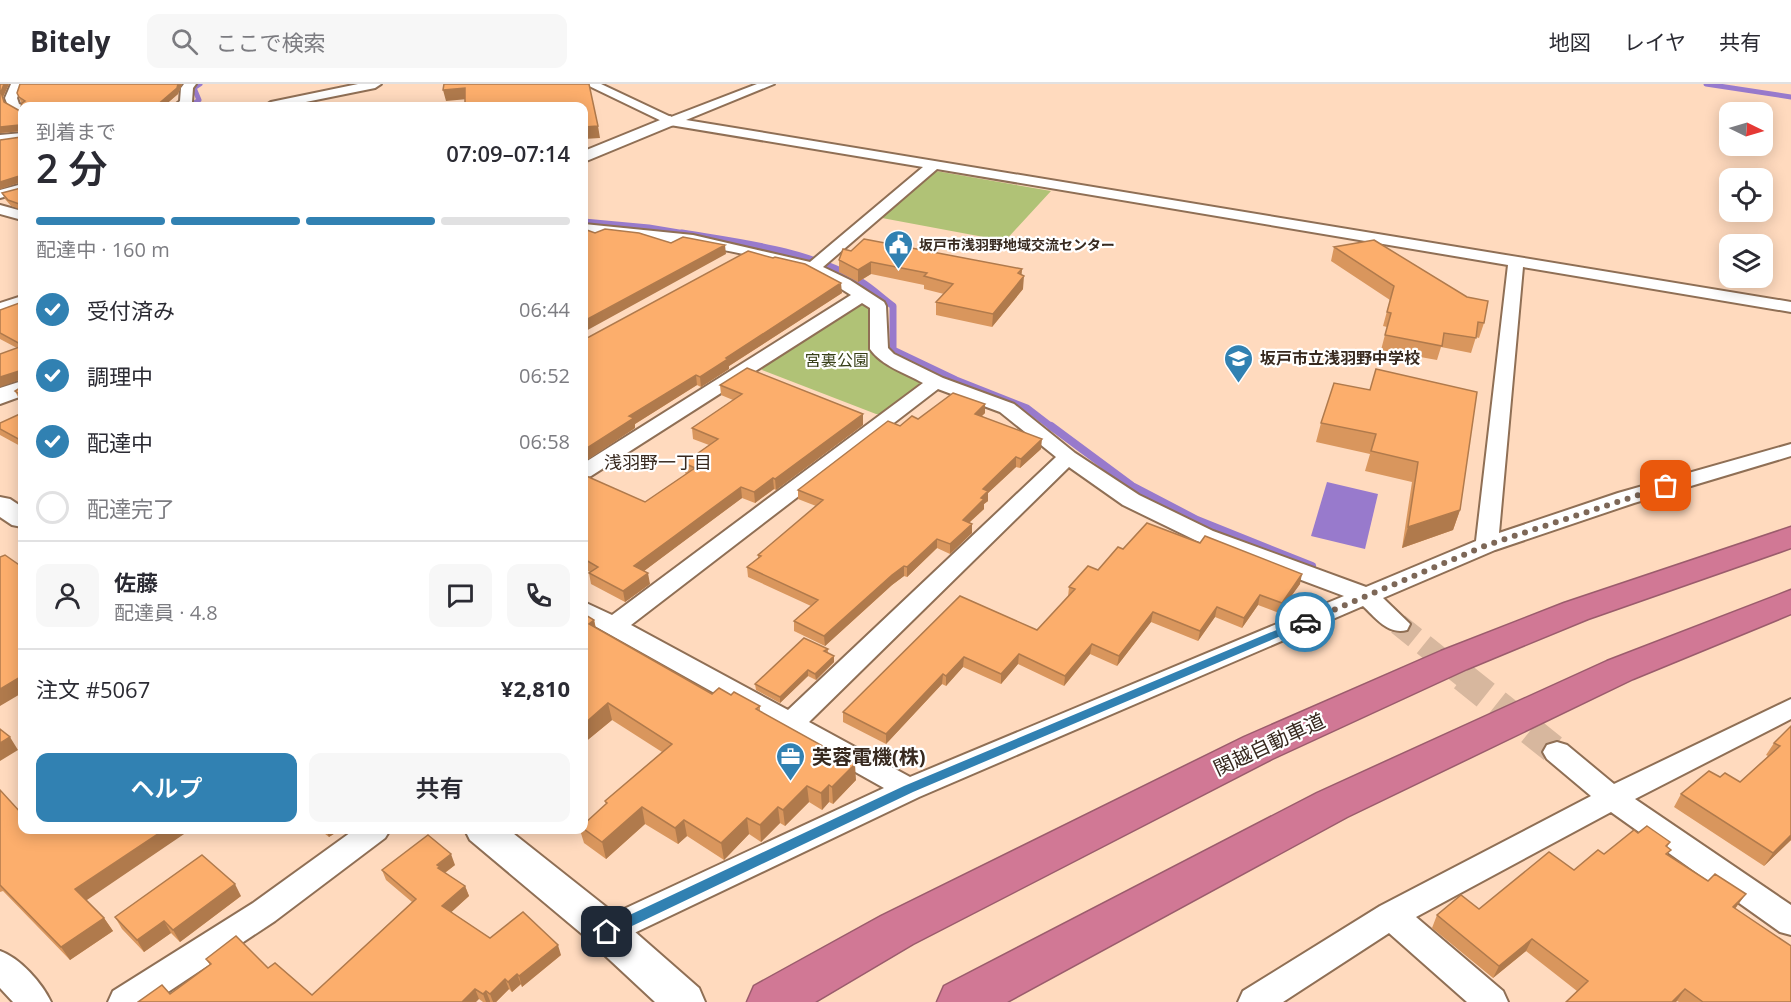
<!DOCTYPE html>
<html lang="ja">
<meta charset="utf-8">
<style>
body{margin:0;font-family:"Open Sans","Noto Sans JP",sans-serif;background:#f7f7f7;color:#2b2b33;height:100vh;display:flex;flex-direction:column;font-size:22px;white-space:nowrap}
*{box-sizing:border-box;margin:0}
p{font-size:20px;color:#7c7c81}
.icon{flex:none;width:33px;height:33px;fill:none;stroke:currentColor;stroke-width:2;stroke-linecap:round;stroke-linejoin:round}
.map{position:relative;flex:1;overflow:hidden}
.drawer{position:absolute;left:18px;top:18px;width:570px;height:732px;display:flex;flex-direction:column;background:#fff;border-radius:12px;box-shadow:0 3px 15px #0003}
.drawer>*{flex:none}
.needle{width:39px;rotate:95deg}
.controls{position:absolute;left:1719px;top:18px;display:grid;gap:12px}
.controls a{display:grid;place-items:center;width:54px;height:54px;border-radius:12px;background:#fff;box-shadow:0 3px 15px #0003;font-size:30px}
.pin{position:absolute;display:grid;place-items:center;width:51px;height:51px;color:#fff;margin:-26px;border-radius:12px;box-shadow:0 3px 9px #0006}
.courier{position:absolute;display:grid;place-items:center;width:60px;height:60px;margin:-30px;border:4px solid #3181b2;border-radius:50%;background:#fff;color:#222;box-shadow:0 2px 8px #0007}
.headline em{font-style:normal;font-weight:600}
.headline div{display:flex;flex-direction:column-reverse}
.headline{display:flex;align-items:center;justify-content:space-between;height:102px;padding:0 18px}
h1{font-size:39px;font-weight:600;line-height:45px}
.bar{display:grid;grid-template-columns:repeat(4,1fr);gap:9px 6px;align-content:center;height:72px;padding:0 18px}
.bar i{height:8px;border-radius:4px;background:#e1e1e2}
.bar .current{background:#3181b2}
.bar p{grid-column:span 4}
.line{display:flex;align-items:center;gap:15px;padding:0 18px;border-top:2px solid #e1e1e2}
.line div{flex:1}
.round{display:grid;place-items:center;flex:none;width:63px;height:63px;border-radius:12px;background:#f7f7f7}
ol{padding:0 18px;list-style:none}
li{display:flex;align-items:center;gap:18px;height:66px}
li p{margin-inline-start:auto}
li .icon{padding:6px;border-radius:50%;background:#3181b2;color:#fff;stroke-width:4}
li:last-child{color:#7c7c81}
li i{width:33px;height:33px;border:3px solid #e1e1e2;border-radius:50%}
.primary-button{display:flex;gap:12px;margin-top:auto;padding:12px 18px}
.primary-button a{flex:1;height:69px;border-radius:12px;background:#3181b2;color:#fff;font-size:24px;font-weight:600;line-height:69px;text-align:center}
.primary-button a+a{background:#f7f7f7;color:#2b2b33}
header{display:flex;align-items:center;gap:36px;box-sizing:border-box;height:84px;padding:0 30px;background:#fff;border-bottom:2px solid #e1e1e2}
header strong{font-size:28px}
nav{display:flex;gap:33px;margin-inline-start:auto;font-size:21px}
.search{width:420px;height:54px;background:#f7f7f7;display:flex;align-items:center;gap:15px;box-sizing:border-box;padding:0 21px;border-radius:12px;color:#7c7c81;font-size:22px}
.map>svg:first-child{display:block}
.green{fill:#b0c276}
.water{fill:#987acc}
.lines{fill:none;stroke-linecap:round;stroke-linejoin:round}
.stream-far2{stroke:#987acc;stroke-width:5}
.stream-far1{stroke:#987acc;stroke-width:7}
.stream{stroke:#987acc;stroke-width:8}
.minor-tunnel-far1{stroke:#d7b79e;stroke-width:22;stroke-dasharray:22 11;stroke-linecap:butt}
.minor-tunnel{stroke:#d7b79e;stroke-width:29;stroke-dasharray:29 14;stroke-linecap:butt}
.minor-casing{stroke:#8f6f55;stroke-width:4}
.tertiary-casing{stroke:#8f6f55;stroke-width:4}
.motorway-casing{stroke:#9b5c6c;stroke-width:3}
.minor{fill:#fff;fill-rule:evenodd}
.tertiary{fill:#fff;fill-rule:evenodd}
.motorway{fill:#d17895;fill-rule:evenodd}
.wall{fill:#d9965d}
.shaded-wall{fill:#b07a4c}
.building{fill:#fcae6c;stroke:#b07a4c;stroke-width:1.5}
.route{fill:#3181b2}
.done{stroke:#7d6757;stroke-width:6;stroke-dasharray:0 10.8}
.labels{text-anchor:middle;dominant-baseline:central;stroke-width:4.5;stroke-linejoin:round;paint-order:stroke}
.far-poi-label{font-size:14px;font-weight:bold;fill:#37291f;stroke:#fff;text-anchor:start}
.poi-label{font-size:16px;font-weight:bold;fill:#37291f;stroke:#fff;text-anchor:start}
.park-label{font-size:16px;fill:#373f18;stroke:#fff}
.neighbourhood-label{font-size:18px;fill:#37291f;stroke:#fff}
.near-street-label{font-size:20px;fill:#37291f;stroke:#fff}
.near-poi-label{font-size:20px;font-weight:bold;fill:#37291f;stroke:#fff;text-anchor:start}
</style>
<header>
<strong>Bitely</strong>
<div class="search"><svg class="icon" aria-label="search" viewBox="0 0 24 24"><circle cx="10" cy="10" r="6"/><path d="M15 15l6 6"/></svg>ここで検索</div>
<nav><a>地図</a><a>レイヤ</a><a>共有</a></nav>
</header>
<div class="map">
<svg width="1791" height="918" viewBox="0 0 1791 918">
<rect width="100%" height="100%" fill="#ffdabe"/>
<!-- green -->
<path class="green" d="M936,87L1051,107L1005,157L882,134Z
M856,221H866L872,227L870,259L873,272L920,295L921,300L882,330H876L762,286L763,282Z"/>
<!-- water -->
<path class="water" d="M1327,398L1378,410L1365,465L1311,452Z"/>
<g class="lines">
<!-- stream-far2 -->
<path class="stream-far2" d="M1706,0L1791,13
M190,22L199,16L194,4L200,0
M584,137L649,143L691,150"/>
<!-- stream-far1 -->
<path class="stream-far1" d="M682,149C742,159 807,166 860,197C872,204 882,214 893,222V266L956,296L1027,324L1053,344"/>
<!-- stream -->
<path class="stream" d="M1051,342L1132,402L1197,436L1312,482"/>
<!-- minor-tunnel-far1 -->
<path class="minor-tunnel-far1" d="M1398,540L1465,594"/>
<!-- minor-tunnel -->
<path class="minor-tunnel" d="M1463,593L1557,668"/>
<defs>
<path id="minor" d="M11,0H23L17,14L19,20L25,22H22V30L8,22L5,14Z
M184,0H196L193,4L192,18L187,22H174L180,17L181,4Z
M358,0H381L375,4L286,22H265L271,18Z
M585,0H601L671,33L757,0H774L686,36L1791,218V228L1523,183L1499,449L1618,409L1791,360V372L1634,419L1495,466L1383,514L1410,540L1407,546C1388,551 1376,534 1363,522L919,713L607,862L596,858L591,848L596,838L884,704L584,536V518L612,531L923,299C905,289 882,282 870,265V224L862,219L591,392L584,394V379L851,211C782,164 665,158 584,149V140L693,151L810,178L923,83L670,41ZM937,85L1508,181L1476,457L1366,503L1213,447L1139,411L1075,369L1014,320L943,294L894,270L888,264L886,222L884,218L850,196L823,183ZM938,305L1000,328L1056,373L788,626L631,541ZM1069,383L1123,421L1197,457L1344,512L910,693L809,638Z
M22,49V57L0,59V51Z
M22,100V108L0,114V106Z
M0,121L22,127V136L0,130Z
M22,212V223L0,230V219Z
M1791,615V635L1635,715L1791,821V851L1780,848L1611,728L1416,833L1503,907L1508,918H1467L1389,849L1283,918H1238L1243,907L1380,822L1591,712L1547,675L1543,668L1547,661L1557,658L1567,661L1614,700Z
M354,746H390L385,754L275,837L153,918H108L113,907L253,819Z
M0,867C20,874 42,899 51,918H13L0,904Z"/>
<path id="tertiary" d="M670,32L678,37L676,40L584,78V67Z
M22,297V312L0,320V304Z
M0,413L10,415L22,423V443L12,441L0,433Z
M465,746H509L610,826L699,904L705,918H655L582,850L470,756Z"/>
<path id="motorway" d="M1791,443V464L1588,535L1467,585L1272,675L913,860L815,918H747L754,902L881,832L1244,653L1441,567L1564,519Z
M1791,506V530L1633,595L1347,733L1007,918H937L944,902L1317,709L1607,577Z"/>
</defs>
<!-- minor casing -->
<use href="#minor" class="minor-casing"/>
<!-- tertiary casing -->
<use href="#tertiary" class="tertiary-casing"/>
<!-- motorway casing -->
<use href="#motorway" class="motorway-casing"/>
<!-- minor -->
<use href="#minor" class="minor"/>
<!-- tertiary -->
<use href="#tertiary" class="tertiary"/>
<!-- motorway -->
<use href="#motorway" class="motorway"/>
</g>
<!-- wall -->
<path class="wall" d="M0,0H9L3,13L4,18L20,27L22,19L21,18L17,9L20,0H182L178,10L164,22H22V126L11,122L5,115L2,109L21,104V98L0,105L21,53L22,47L0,49Z
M1334,163L1484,239L1479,254L1476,253L1471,269L1441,263L1437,276L1381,266L1387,243L1383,242L1390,216L1331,177Z
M851,167L1022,185L1021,191L1023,205L992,243L936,231V218L944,210L924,205V201L871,190L858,198L839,188V176Z
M842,209L729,282V285L701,303L697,301L635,340V344L584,378V254Z
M22,218V318L19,315L15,307L20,304L17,264L0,255V226Z
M720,301L863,341L776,406L774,405L755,419L742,414L677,462L644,487L650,500L625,518L591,500L589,489L590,488L584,485V391L645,418L686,390L685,389L684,379L709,361L693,355L692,344L733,316L721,311Z
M1370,306L1460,426L1453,446L1402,464L1412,398L1365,387L1370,370L1316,358L1321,339Z
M985,320V329L982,332L1041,365L1020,384L1016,383L988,409V417L984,420V425L969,439L972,440V449L950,470L937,464L907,493L904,492L892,501L825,562L794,547V537L811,522L748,493L747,483L758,474V471L816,422L798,415V406L900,342L918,335Z
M22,329V363L0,351V339Z
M1123,465L1300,500L1279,529L1258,521L1242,544L1215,533L1198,557L1151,538L1117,582L1090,570L1064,602L1018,580L1001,600L963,583L946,602L942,600L886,660L843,638V628L960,512L1037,546L1068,513L1069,503L1098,486Z
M594,536L596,544L712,610L731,611L760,622V627L856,696L833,720L829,718L822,726L809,718L785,742L780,739L761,758L749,750L724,776L687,752L678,760L645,740L606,775L584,759L580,746H584L606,721L605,717L662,668L612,636L584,659Z
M828,565V569L834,572V578L816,596L808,592L780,619L756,606L755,600Z
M1791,642V756L1764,782L1674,723L1681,710L1720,693L1740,698L1768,672L1766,671L1774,659Z
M0,706L86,817L104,834L113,847L70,876L3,807L0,808Z
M320,746H340L329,753Z
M1638,749L1670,758L1667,763L1668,771L1737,822L1735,825L1791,918H1679L1677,917L1676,918H1566L1577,907L1526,867L1493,894L1432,844L1437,831L1479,825L1574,786L1604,770Z
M455,781L445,789L465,802L469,812L451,828L490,854L561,871L522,903L521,900L512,908L509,905L496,918H483L479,915L170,910L210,881L206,875L268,884L312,911L412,818L386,796L382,786Z
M241,812L180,858L171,849L144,868L122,845L115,833Z"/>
<!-- shaded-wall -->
<path class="shaded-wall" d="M4,0H9L3,13L6,23L1,8Z
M178,0H182L178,10L164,22H156Z
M465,4L468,15L446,17L443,6Z
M19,41L22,47L0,49V43Z
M598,42L600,54L584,55V43Z
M19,92L21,98L0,105V98Z
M725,161L726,170L584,248V237Z
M871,178V190L858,198V186Z
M1022,185L1021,196L1024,192L1023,205L992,243L993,230Z
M841,199L842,209L729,282V285L701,303L700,293L726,274Z
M19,287L22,295L0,303V293Z
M696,291L697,301L635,340V344L584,378V366L629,332Z
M985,320V329L974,339L975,330Z
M863,330V341L776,406L775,395Z
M1042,355L1041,365L1020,384L1021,375Z
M1016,373V383L988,409V417L984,420V425L962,445L963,436L983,405Z
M773,394L774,405L755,419L754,408Z
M741,403L742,414L636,493L634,482Z
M1460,426L1453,446L1402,464L1408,443Z
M972,440V449L950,470V460Z
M937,455V464L907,493V483Z
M904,482V492L892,501L825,562L824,552L892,491Z
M648,489L650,500L625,518L623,507Z
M1302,490L1300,500L1279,529L1282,519Z
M1260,511L1258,521L1242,544L1244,534Z
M1217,523L1215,533L1198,557L1200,547Z
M1153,528L1151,538L1117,582L1119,572Z
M594,536L597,552L589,540Z
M1092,560L1090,570L1064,602L1065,592Z
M1019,570L1018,580L1001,600V590Z
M834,572V578L816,596L815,590Z
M964,573L963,583L946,602V592Z
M808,586V592L780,619V613Z
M943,590L942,600L886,660V650Z
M22,592V609L0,622V605Z
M608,619L612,636L584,659V640Z
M10,653L18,666L0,677V659Z
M855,680L856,696L833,720L832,703Z
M829,701V718L822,726L821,709Z
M807,702L809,718L785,742L783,726Z
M642,723L645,740L606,775L602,758Z
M778,723L780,739L761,758L760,741Z
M747,734L749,750L724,776L721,759Z
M684,736L687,752L678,760L675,744Z
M164,746H190L84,818L75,805Z
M326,746H340L329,753Z
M1791,751V756L1764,782L1773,769Z
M451,770L455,781L443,790L437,781Z
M235,800L241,812L180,858L173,846Z
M465,802L469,812L446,833L442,822Z
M1746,810L1737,822L1725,835L1733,823Z
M104,834L113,847L70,876L61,863Z
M164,837L171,849L144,868L137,856Z
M1532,855L1526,867L1493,894L1499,882Z
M558,861L561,871L522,903L519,892Z
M517,890L521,900L512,908L508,898Z
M505,895L509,905L496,918H493L490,910Z
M475,905L479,915L476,918H462Z
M1685,905L1676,918H1672Z
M486,907L490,917V918H486L483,910Z"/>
<!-- building -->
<path class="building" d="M0,0H4L1,8L4,18L20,27L22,19L25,17L19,13L17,9L20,0H178L177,4L156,22H22V121L8,116L2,109L21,104L22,94L19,92L0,98V56L21,53L22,44L19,41L0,43Z
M444,0H589L598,42L584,43V22H465V4L443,6Z
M584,145L595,149L605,145L639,149L671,159L683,153L725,161L584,237Z
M864,155L1022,185L1018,189L1024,192L993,230L936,218L953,200L924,192L927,189L871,178L858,186L839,176L843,165L851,167Z
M1374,156L1467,213L1488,217L1484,239L1478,238L1476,254L1444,249L1442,262L1385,251L1391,229L1387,228L1394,202L1334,163Z
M748,167L773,174L775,173L805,180L841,199L726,274L728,275L700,293L696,291L629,332L634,334L584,366V254L589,253Z
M22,218V261L0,249V226Z
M22,262V312L15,307L20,304L19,287L0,293V270Z
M747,284L863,330L775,395L773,394L754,408L741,403L676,451L634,482L648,489L623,507L589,489L598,483L584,475V391L645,418L695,384L684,379L718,355L692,344L742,310L720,301Z
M1376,285L1477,308L1460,426L1408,443L1418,378L1371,367L1376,350L1321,339L1334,299L1370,306Z
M953,309L985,320L975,330L1042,355L1021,375L1016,373L983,405L988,407L981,414L984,415L963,436L972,440L950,460L937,455L907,483L904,482L892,491L824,552L794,537L818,516L747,483L761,472L758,471L823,416L798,406L888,337L900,342L912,332L918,335Z
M22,329V357L0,345V339Z
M1147,439L1200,459L1205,452L1302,490L1282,519L1260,511L1244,534L1217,523L1200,547L1153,528L1119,572L1092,560L1065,592L1019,570L1001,590L964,573L946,592L943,590L886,650L843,628L960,512L1037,546L1075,505L1069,503L1088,482L1098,486L1118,463L1123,465Z
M5,471L22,483V592L0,605V473Z
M584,530L594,536L589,540L712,610L719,604L731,611L734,608L760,622L756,625L855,680L832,703L829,701L821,709L807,702L783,726L778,723L760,741L747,734L721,759L684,736L675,744L642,723L602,758L584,745V740L607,719L605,717L672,660L608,619L584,640Z
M804,554L828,565L824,567L834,572L815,590L808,586L780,613L755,600Z
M1791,642V751L1773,769L1681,710L1709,687L1720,693L1725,689L1740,698L1780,662L1774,659Z
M0,645L10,653L0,659Z
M0,706L22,730V746H164L75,805L104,834L61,863L0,801Z
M1647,742L1670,758L1666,762L1671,766L1666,770L1708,797L1715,790L1746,810L1733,823L1791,862V918H1703L1685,905L1672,918H1566L1588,897L1532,855L1499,882L1437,831L1461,811L1479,825L1549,768L1574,786L1598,766L1604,770L1634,746L1638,749Z
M428,751L451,770L437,781L440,783L438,784L465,802L442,822L490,854L523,828L558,861L519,892L517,890L508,898L505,895L490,910L486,907L483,910L475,905L462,918H138L162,901L170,910L211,880L206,875L236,852L268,884L275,879L312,911L416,815L382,786Z
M202,771L235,800L173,846L164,837L137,856L115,833Z"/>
<!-- route -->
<path class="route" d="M1305,534L1310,538L1309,540L913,708L611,852H602L600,848L602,844L904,702Z"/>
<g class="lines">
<!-- done -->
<path class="done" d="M1305,538L1487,461L1666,402"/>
</g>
<!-- icons -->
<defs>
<symbol id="civic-pin" viewBox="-11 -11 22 30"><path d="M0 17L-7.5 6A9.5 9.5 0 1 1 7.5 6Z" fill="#3181b2" stroke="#fff"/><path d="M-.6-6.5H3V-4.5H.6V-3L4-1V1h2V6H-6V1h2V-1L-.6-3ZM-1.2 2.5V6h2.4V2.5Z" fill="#fff"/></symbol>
<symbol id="school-pin" viewBox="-11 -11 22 30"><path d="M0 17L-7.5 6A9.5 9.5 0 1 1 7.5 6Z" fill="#3181b2" stroke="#fff"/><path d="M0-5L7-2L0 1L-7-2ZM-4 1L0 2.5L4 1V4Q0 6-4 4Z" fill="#fff"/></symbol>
<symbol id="office-pin" viewBox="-11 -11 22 30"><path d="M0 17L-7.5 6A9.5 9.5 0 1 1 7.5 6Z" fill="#3181b2" stroke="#fff"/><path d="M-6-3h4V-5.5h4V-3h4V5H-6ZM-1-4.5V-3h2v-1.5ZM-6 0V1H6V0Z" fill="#fff"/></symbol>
</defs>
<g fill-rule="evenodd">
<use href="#civic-pin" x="882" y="144" width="33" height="45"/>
<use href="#school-pin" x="1222" y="258" width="33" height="45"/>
<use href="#office-pin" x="774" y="656" width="33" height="45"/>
</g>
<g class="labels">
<!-- far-poi labels -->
<g class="far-poi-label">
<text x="919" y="160">坂戸市浅羽野地域交流センター</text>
</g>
<!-- poi labels -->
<g class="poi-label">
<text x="1260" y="274">坂戸市立浅羽野中学校</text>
</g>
<!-- park labels -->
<g class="park-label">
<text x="837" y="276">宮裏公園</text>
</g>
<!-- neighbourhood labels -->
<g class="neighbourhood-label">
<text x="658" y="378">浅羽野一丁目</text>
</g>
<!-- near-street labels -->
<g class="near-street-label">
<text transform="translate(1269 660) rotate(-25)">関越自動車道</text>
</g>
<!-- near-poi labels -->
<g class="near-poi-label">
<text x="812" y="672">芙蓉電機(株)</text>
</g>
</g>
</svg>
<div class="controls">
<a><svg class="needle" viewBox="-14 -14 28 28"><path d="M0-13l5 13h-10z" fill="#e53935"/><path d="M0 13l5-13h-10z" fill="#7c7c81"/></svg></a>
<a><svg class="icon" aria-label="locate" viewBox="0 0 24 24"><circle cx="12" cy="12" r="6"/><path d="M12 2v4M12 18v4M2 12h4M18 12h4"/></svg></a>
<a><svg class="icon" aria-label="layers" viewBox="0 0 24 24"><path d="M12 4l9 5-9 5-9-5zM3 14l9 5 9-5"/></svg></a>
</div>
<div class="pin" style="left:1666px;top:402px;background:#ea580c"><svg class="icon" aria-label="bag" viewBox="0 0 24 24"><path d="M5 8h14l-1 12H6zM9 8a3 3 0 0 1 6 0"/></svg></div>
<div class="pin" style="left:607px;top:848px;background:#1f2937"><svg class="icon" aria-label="home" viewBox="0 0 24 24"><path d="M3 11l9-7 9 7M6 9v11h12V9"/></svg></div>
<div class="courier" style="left:1305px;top:538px"><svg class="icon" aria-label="car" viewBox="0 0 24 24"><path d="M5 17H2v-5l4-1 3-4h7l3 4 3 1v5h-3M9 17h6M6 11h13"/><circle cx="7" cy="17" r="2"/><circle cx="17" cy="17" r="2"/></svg></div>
<section class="drawer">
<div class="headline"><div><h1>2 分</h1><p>到着まで</p></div><em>07:09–07:14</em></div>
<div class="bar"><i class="current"></i><i class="current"></i><i class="current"></i><i></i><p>配達中 · 160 m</p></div>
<ol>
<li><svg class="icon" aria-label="check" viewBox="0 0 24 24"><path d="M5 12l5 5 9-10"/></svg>受付済み<p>06:44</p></li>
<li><svg class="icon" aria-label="check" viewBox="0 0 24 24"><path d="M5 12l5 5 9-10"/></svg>調理中<p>06:52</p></li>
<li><svg class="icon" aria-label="check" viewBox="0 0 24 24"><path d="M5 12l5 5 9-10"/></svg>配達中<p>06:58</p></li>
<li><i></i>配達完了</li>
</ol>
<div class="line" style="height:108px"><a class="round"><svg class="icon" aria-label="person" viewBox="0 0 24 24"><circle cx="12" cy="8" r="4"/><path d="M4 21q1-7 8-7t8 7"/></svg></a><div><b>佐藤</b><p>配達員 · 4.8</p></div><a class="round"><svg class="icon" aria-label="chat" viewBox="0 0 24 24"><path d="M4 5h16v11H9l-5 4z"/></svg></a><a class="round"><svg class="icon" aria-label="phone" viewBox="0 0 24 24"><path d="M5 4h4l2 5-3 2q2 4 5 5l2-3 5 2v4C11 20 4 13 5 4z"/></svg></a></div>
<div class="line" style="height:78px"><div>注文 #5067</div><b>¥2,810</b></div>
<div class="primary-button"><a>ヘルプ</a><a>共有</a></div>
</section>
</div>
